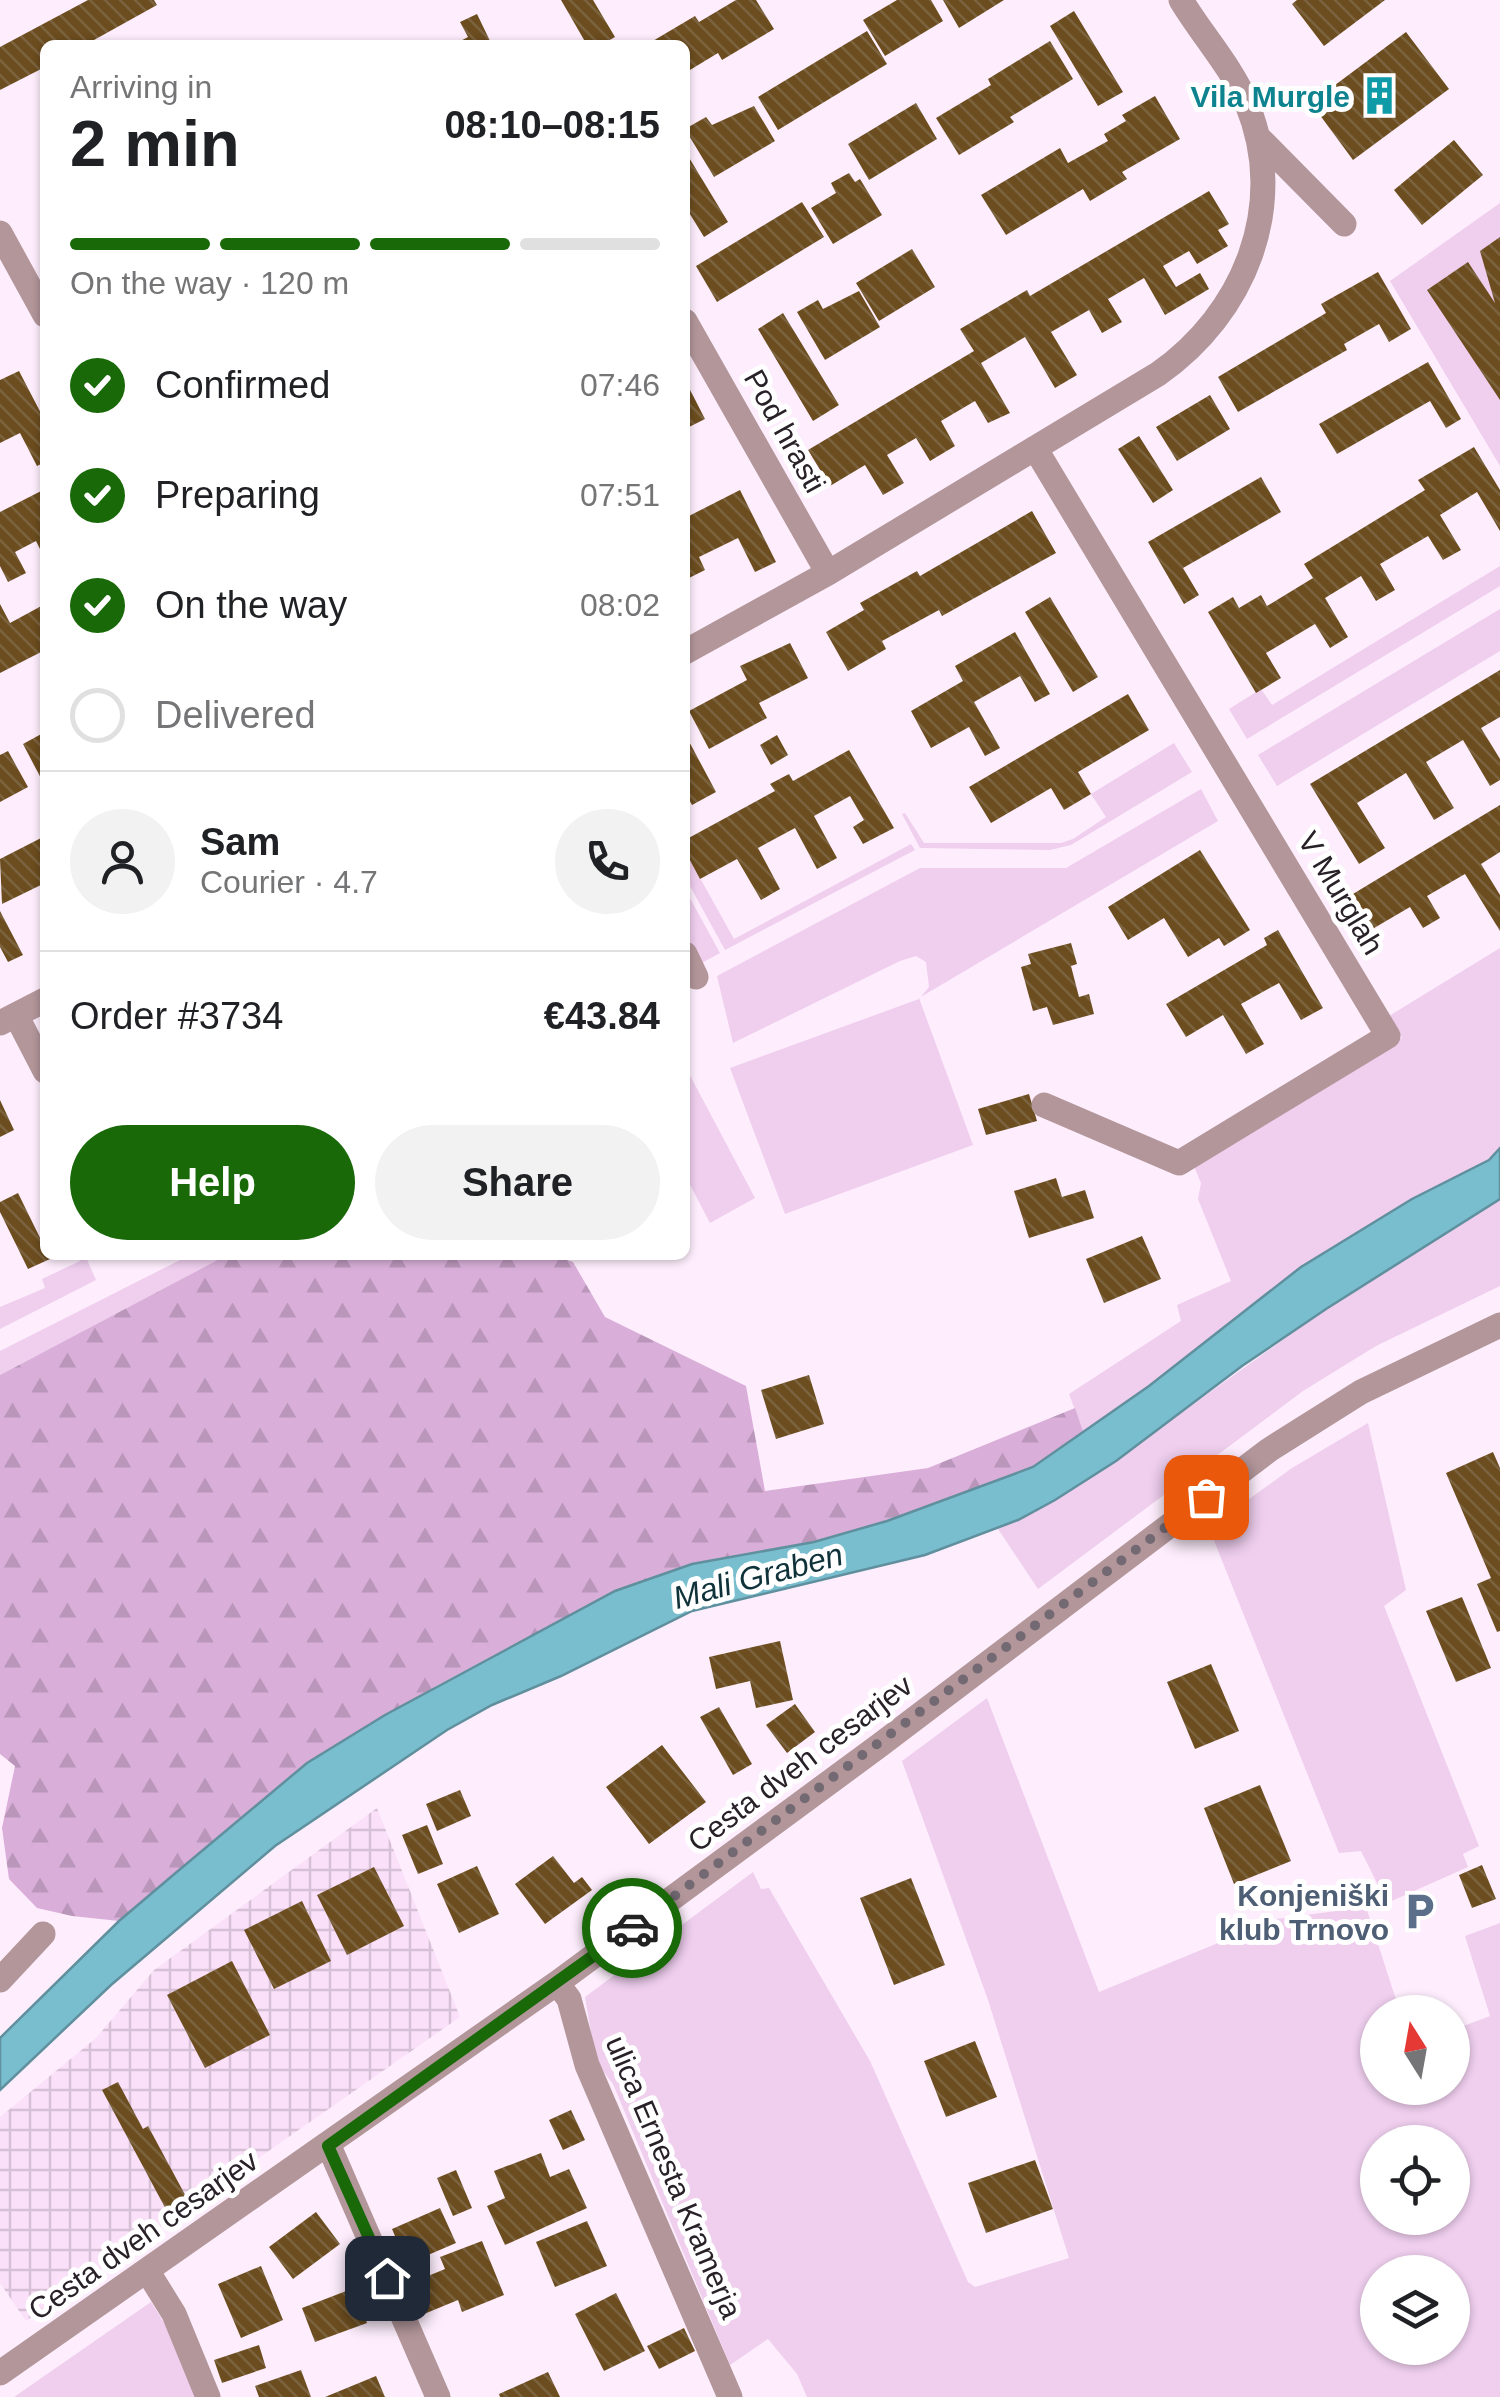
<!DOCTYPE html>
<meta charset="utf-8">
<style>
body{margin:0;font-family:Helvetica,sans-serif;background:#f2f2f2;color:#202124;height:100vh;display:flex;flex-direction:column;font-size:38px;white-space:nowrap}
*{box-sizing:border-box;margin:0}
p{font-size:32px;color:#757577}
.icon{flex:none;width:55px;height:55px;fill:none;stroke:currentColor;stroke-width:2;stroke-linecap:round;stroke-linejoin:round}
.map{position:relative;flex:1;overflow:hidden}
.side{position:absolute;left:40px;top:40px;width:650px;height:1220px;display:flex;flex-direction:column;background:#fff;border-radius:15px;box-shadow:0 2px 8px #0004}
.side>*{flex:none}
.needle{width:65px;rotate:349deg}
.controls{position:absolute;left:1360px;top:1995px;display:grid;gap:20px}
.controls a{display:grid;place-items:center;width:110px;height:110px;border-radius:50%;background:#fff;box-shadow:0 2px 8px #0004;font-size:50px}
.pin{position:absolute;display:grid;place-items:center;width:85px;height:85px;color:#fff;margin:-42px;border-radius:20px;box-shadow:0 5px 15px #0006}
.courier{position:absolute;display:grid;place-items:center;width:100px;height:100px;margin:-50px;border:8px solid #196909;border-radius:50%;background:#fff;color:#222;box-shadow:0 2px 12px #0007}
.head em{font-style:normal;font-weight:700}
.head div{display:flex;flex-direction:column-reverse}
.head{display:flex;align-items:center;justify-content:space-between;height:170px;padding:0 30px}
h1{font-size:65px;font-weight:700;line-height:75px}
.bar{display:grid;grid-template-columns:repeat(4,1fr);gap:15px 10px;align-content:center;height:120px;padding:0 30px}
.bar i{height:12px;border-radius:8px;background:#e0e0e0}
.bar .on{background:#196909}
.bar p{grid-column:span 4}
.line{display:flex;align-items:center;gap:25px;padding:0 30px;border-top:2px solid #e0e0e0}
.line div{flex:1}
.round{display:grid;place-items:center;flex:none;width:105px;height:105px;border-radius:52px;background:#f2f2f2}
ol{padding:0 30px;list-style:none}
li{display:flex;align-items:center;gap:30px;height:110px}
li p{margin-inline-start:auto}
li .icon{padding:10px;border-radius:50%;background:#196909;color:#fff;stroke-width:4}
li:last-child{color:#757577}
li i{width:55px;height:55px;border:5px solid #e0e0e0;border-radius:50%}
.action{display:flex;gap:20px;margin-top:auto;padding:20px 30px}
.action a{flex:1;height:115px;border-radius:60px;background:#196909;color:#fff;font-size:40px;font-weight:700;line-height:115px;text-align:center}
.action a+a{background:#f2f2f2;color:#202124}
.map>svg:first-child{display:block}
.industrial{fill:url(#industrial-grid)}
.grass{fill:#efceee;fill-rule:evenodd}
.forest{fill:url(#forest-firs)}
.water{fill:#78becf;stroke:#608f9d;stroke-width:2.5}
.building{fill:url(#building-back-hatch)}
.lines{fill:none;stroke-linecap:round;stroke-linejoin:round}
.minor{stroke:#b2969a;stroke-width:25}
.done{stroke:#736973;stroke-width:10;stroke-dasharray:0 18}
.route{stroke:#196909;stroke-width:12}
.labels{text-anchor:middle;dominant-baseline:central;stroke-width:10;stroke-linejoin:round;paint-order:stroke}
.culture-label{font-size:30px;font-weight:bold;fill:#0d838f;stroke:#fff;text-anchor:end}
.street-label{font-size:30px;fill:#282128;stroke:#fff}
.service-label{font-size:30px;font-weight:bold;fill:#4e5e75;stroke:#fff;text-anchor:end}
.water-label{font-size:32px;font-style:italic;fill:#0f323a;stroke:#fff}
</style>
<div class="map">
<svg width="1500" height="2397" viewBox="0 0 1500 2397">
<defs>
<pattern id="industrial-grid" width="8" height="8" patternUnits="userSpaceOnUse" patternTransform="scale(2.5)"><rect width="8" height="8" fill="#fae0f9"/><path d="M0 4h8M4 0v8" fill="none" stroke="#d6c0d5"/></pattern>
<pattern id="forest-firs" width="22" height="20" patternUnits="userSpaceOnUse" patternTransform="scale(2.5)"><rect width="22" height="20" fill="#d9afd9"/><path d="M5 1l3.5 6h-7zM16 11l3.5 6h-7z" fill="#ba96ba"/></pattern>
<pattern id="building-back-hatch" width="6" height="6" patternUnits="userSpaceOnUse" patternTransform="scale(2.5)"><rect width="6" height="6" fill="#6c4d1f"/><path d="M-1 5l2 2M0 0l6 6M5-1l2 2" fill="none" stroke="#7c633f"/></pattern>
</defs>
<rect width="100%" height="100%" fill="#feeefd"/>
<!-- industrial -->
<path class="industrial" d="M377,1808L460,2017L26,2321L0,2283V2117L96,2038L154,1970Z"/>
<!-- grass -->
<path class="grass" d="M1500,203V466L1390,281Z
M1500,566V586L1247,739L1229,709L1261,689L1272,705Z
M1500,609V651L1277,786L1258,755Z
M1174,743L1192,772L1071,845L1050,850L920,848L902,814L905,813L924,843H1061L1073,839L1106,817L1091,794Z
M1201,789L1218,821L919,998L973,1145L785,1214L730,1068L919,999L929,987L926,962L916,956L900,961L733,1043L717,976L920,868H1066Z
M911,844L915,850L725,950L685,877V851L734,939Z
M685,889L720,953L698,965L685,938V911L689,909Z
M1500,948V1148L1489,1160L1412,1199L1301,1267L1285,1283L1084,1434L1069,1394L1181,1321L1177,1305L1231,1281L1198,1199L1201,1183L1193,1164L1402,1038L1389,1016Z
M685,1066L755,1198L710,1223L685,1175Z
M1500,1199V1286L1376,1346L1303,1391L1038,1589L998,1529L1055,1500L1089,1479L1326,1309Z
M78,1255H85L96,1280L0,1329V1307L45,1288L42,1279L80,1261Z
M190,1255H227L0,1375V1351Z
M1368,1423L1406,1590L1384,1606L1479,1846L1463,1854L1468,1867L1387,1903L1361,1851L1339,1853L1209,1528L1292,1468Z
M987,1698L1099,1992L1276,1919L1366,1907L1400,2012H1378V2088H1452L1453,2030L1490,2016L1465,1936L1500,1923V2397H807L797,2374L768,2339L730,2365L613,2084L596,2062L585,1997L753,1872L761,1889L769,1888L870,2061L968,2282L975,2287L1069,2258L988,2000L902,1761ZM1378,2142H1452V2218H1378ZM1378,2272H1452V2348H1378Z
M151,2302L173,2337L197,2397H14Z"/>
<!-- forest -->
<path class="forest" d="M227,1255H553L573,1262L605,1317L746,1386L765,1491L928,1468L1075,1408L1084,1434L1033,1467L887,1521L814,1542L692,1564L615,1591L438,1685L307,1763L119,1921L72,1916L37,1908L9,1879L2,1828L15,1766L0,1754V1375Z"/>
<!-- water -->
<path class="water" d="M1500,1148V1199L1326,1309L1242,1366L1116,1461L1055,1500L1018,1520L925,1555L692,1611L561,1676L492,1705L447,1730L275,1846L111,1985L0,2090V2038L119,1921L172,1876L307,1763L385,1715L615,1591L692,1564L814,1542L887,1521L1033,1467L1149,1386L1301,1267L1412,1199L1489,1160Z"/>
<!-- building -->
<path class="building" d="M88,0H154L157,5L85,45H45V67L0,90V47Z
M561,0H593L615,37L601,45H587Z
M736,0H756L774,29L722,60L718,53L685,73V45H646L695,16L699,22Z
M897,0H931L943,21L885,56L863,20Z
M943,0H1004L959,28Z
M1297,0H1385L1324,46L1292,4Z
M1074,11L1123,92L1098,106L1050,26Z
M477,14L492,45H453L468,37L460,22Z
M867,31L887,64L778,130L758,97Z
M1406,32L1449,89L1353,160L1311,103Z
M1050,41L1073,79L1010,117L1014,122L959,155L936,118L991,85L988,79Z
M1155,96L1180,139L1122,172L1127,179L1090,201L1083,189L1006,235L981,195L1060,148L1068,163L1108,141L1104,134L1126,121L1122,115Z
M916,103L937,139L869,180L848,144Z
M754,106L775,141L714,177L685,129L706,117L712,125Z
M1454,140L1483,175L1422,225L1394,190Z
M685,151L728,222L704,237L685,206Z
M849,173L855,182L860,179L882,215L833,244L811,208L836,193L831,183Z
M1209,191L1229,224L1218,230L1228,246L1197,264L1189,251L1163,266L1176,287L1200,273L1209,289L1165,315L1144,278L1108,299L1122,322L1102,333L1089,310L1051,332L1077,375L1055,388L1025,337L981,363L1010,413L988,423L975,401L941,421L955,446L930,461L916,438L887,455L904,483L883,495L865,465L830,486L808,450L974,351L960,329L1027,290L1030,296Z
M802,202L824,237L717,302L696,266Z
M1500,237V400L1427,290L1468,262L1495,303L1480,251Z
M912,249L935,287L879,321L856,283Z
M1378,272L1411,329L1389,342L1379,324L1344,344L1347,350L1238,412L1218,377L1326,313L1321,304Z
M859,291L880,327L825,360L797,312L818,300L823,309Z
M783,313L839,405L813,421L758,329Z
M1428,362L1461,419L1446,428L1430,401L1337,454L1319,424Z
M19,371L45,421V462L37,466L20,433L0,443V380Z
M685,380L705,419L685,429Z
M1210,395L1230,429L1177,461L1156,427Z
M1139,436L1173,490L1153,503L1118,449Z
M1474,447L1500,490V531L1477,492L1440,515L1461,550L1443,560L1428,536L1380,564L1395,590L1376,601L1361,576L1325,598L1348,637L1330,648L1315,624L1266,653L1281,678L1256,693L1208,612L1233,597L1239,608L1261,595L1267,606L1313,578L1304,564L1425,490L1418,480Z
M1261,477L1281,512L1183,568L1199,595L1184,604L1148,542Z
M45,489V559L36,541L15,552L26,573L8,582L0,566V512Z
M740,490L776,562L755,572L738,538L699,557L705,570L685,580V518Z
M1032,511L1056,553L942,616L939,610L882,641L886,649L848,671L826,632L864,610L860,603L917,571L920,576Z
M1050,597L1098,677L1073,692L1025,612Z
M0,604L10,623L45,604V650L0,673Z
M1015,632L1050,694L1035,702L1020,676L974,702L1000,748L985,756L969,727L931,748L911,711L963,681L955,666Z
M790,643L808,678L759,703L767,718L709,749L689,711L747,680L740,666Z
M1500,670V717L1481,728L1500,759V780L1490,786L1463,740L1426,762L1454,808L1434,820L1406,773L1357,803L1385,848L1359,864L1310,784Z
M1128,694L1149,730L1078,772L1091,794L1064,810L1051,788L991,823L969,787Z
M45,732V786L23,744Z
M685,734L716,792L692,805L685,792Z
M777,735L788,755L771,765L760,745Z
M849,750L894,828L863,844L853,827L864,820L850,796L814,816L837,858L817,869L795,828L758,848L780,889L761,900L737,859L700,879L685,851V840L775,791L770,784L789,774L793,781Z
M8,751L28,787L0,802V755Z
M1500,805V852L1481,864L1500,895V931L1465,874L1427,896L1440,918L1423,928L1410,907L1369,931L1348,897Z
M45,836V883L2,904L0,859Z
M1200,850L1250,930L1224,946L1219,938L1188,957L1164,918L1128,940L1108,907Z
M0,911L23,955L8,962L0,947Z
M1278,930L1323,1008L1301,1020L1279,983L1241,1004L1264,1044L1246,1054L1223,1015L1186,1037L1166,1004L1267,945L1264,938Z
M1071,943L1077,964L1071,966L1079,997L1089,994L1094,1014L1053,1025L1047,1007L1033,1011L1021,967L1031,964L1028,954Z
M1029,1094L1037,1121L986,1135L978,1109Z
M0,1100L14,1130L0,1137Z
M1056,1178L1062,1197L1085,1190L1094,1218L1029,1238L1014,1191Z
M18,1193L45,1248V1255L50,1259L28,1269L0,1212V1202Z
M1142,1236L1161,1279L1104,1303L1086,1259Z
M809,1375L824,1424L776,1439L761,1390Z
M1493,1452L1500,1468V1631L1497,1632L1477,1584L1491,1578L1446,1473Z
M1462,1597L1491,1668L1456,1682L1426,1611Z
M780,1641L793,1700L756,1708L750,1681L716,1689L709,1657Z
M1211,1664L1239,1731L1195,1749L1167,1682Z
M795,1704L815,1732L787,1753L766,1725Z
M719,1707L752,1764L733,1775L700,1717Z
M662,1745L706,1802L649,1844L606,1787Z
M1260,1785L1291,1861L1234,1884L1204,1808Z
M460,1790L471,1816L437,1831L426,1804Z
M427,1825L443,1864L418,1874L402,1835Z
M553,1856L574,1883L582,1877L592,1890L545,1924L515,1884Z
M1482,1865L1496,1899L1472,1908L1459,1875Z
M477,1866L499,1914L459,1933L437,1884Z
M374,1867L404,1926L347,1955L317,1895Z
M911,1878L945,1965L894,1985L860,1898Z
M302,1901L331,1961L274,1989L244,1930Z
M232,1961L270,2035L205,2068L167,1995Z
M975,2041L997,2097L946,2117L924,2061Z
M118,2082L143,2129L148,2126L190,2204L169,2215L102,2090Z
M571,2110L585,2140L563,2150L549,2120Z
M541,2153L550,2177L569,2169L587,2208L505,2245L487,2206L505,2198L494,2171Z
M1035,2160L1053,2209L986,2233L968,2183Z
M456,2170L472,2208L453,2216L437,2178Z
M440,2208L456,2243L407,2264L392,2229Z
M316,2212L340,2244L293,2279L269,2247Z
M587,2221L607,2266L555,2287L536,2242Z
M482,2241L504,2295L462,2312L458,2300L424,2314L411,2283L445,2269L440,2257Z
M261,2266L283,2320L241,2338L218,2284Z
M354,2288L367,2323L315,2342L302,2308Z
M616,2293L645,2351L604,2371L575,2314Z
M684,2328L695,2351L659,2369L647,2346Z
M259,2345L266,2368L222,2383L214,2360Z
M301,2370L311,2397H259L255,2386Z
M548,2372L560,2397H500L499,2394Z
M376,2376L385,2397H325Z"/>
<g class="lines">
<!-- minor -->
<path class="minor" d="M1257,136L1344,224
M0,233L45,315
M685,321L828,573
M1035,448L1388,1036L1179,1163L1044,1105
M685,652L828,573L1158,374C1244,314 1289,206 1247,104C1231,66 1202,35 1181,0
M685,954L696,977
M16,1015L45,1071
M0,1023L45,1000
M0,1980L43,1934
M557,1983L569,1999L587,2065L730,2397
M329,2146L438,2397
M148,2272L174,2314L208,2397
M0,2373L557,1983L880,1745L1269,1450L1361,1392L1500,1325"/>
</g>
<g class="lines">
<!-- done -->
<path class="done" d="M632,1928L1206,1497"/>
<!-- route -->
<path class="route" d="M387,2278L328,2146L632,1928"/>
</g>
<!-- icons -->
<defs>
<symbol id="building-bare" viewBox="-9 -9 18 18"><path d="M-4-6H4V6H1V3H-1V6H-4ZM-2.5-4.3h1.7v1.8h-1.7ZM.8-4.3h1.7v1.8H.8ZM-2.5-1h1.7V.8h-1.7ZM.8-1h1.7V.8H.8Z" fill="#0f9aa8" stroke="#fff" stroke-width="2.5" paint-order="stroke"/></symbol>
<symbol id="parking-bare" viewBox="-9 -9 18 18"><path d="M-3.5-5.5H1a3.5 3.5 0 0 1 0 7H-1V5.5H-3.5ZM-1-3.4V-.6H.8a1.4 1.4 0 0 0 0-2.8Z" fill="#5c6f8a" stroke="#fff" stroke-width="2.5" paint-order="stroke"/></symbol>
</defs>
<g fill-rule="evenodd">
<use href="#building-bare" x="1352" y="68" width="55" height="55"/>
<use href="#parking-bare" x="1392" y="1884" width="55" height="55"/>
</g>
<g class="labels">
<!-- culture labels -->
<g class="culture-label">
<text x="1350" y="96">Vila Murgle</text>
</g>
<!-- street labels -->
<g class="street-label">
<text transform="translate(785 431) rotate(61)">Pod hrasti</text>
<text transform="translate(1341 893) rotate(59)">V Murglah</text>
<text transform="translate(800 1763) rotate(-37)">Cesta dveh cesarjev</text>
<text transform="translate(674 2177) rotate(67)">ulica Ernesta Kramerja</text>
<text transform="translate(143 2235) rotate(-35)">Cesta dveh cesarjev</text>
</g>
<!-- service labels -->
<g class="service-label">
<text x="1389" y="1895">Konjeniški<tspan x="1389" dy="34">klub Trnovo</tspan></text>
</g>
<!-- water labels -->
<g class="water-label">
<text transform="translate(758 1576) rotate(-15)">Mali Graben</text>
</g>
</g>
</svg>
<div class="controls">
<a><svg class="needle" viewBox="-14 -14 28 28"><path d="M0-13l5 13h-10z" fill="#e53935"/><path d="M0 13l5-13h-10z" fill="#757577"/></svg></a>
<a><svg class="icon" aria-label="locate" viewBox="0 0 24 24"><circle cx="12" cy="12" r="6"/><path d="M12 2v4M12 18v4M2 12h4M18 12h4"/></svg></a>
<a><svg class="icon" aria-label="layers" viewBox="0 0 24 24"><path d="M12 4l9 5-9 5-9-5zM3 14l9 5 9-5"/></svg></a>
</div>
<div class="pin" style="left:1206px;top:1497px;background:#ea580c"><svg class="icon" aria-label="bag" viewBox="0 0 24 24"><path d="M5 8h14l-1 12H6zM9 8a3 3 0 0 1 6 0"/></svg></div>
<div class="pin" style="left:387px;top:2278px;background:#1f2937"><svg class="icon" aria-label="home" viewBox="0 0 24 24"><path d="M3 11l9-7 9 7M6 9v11h12V9"/></svg></div>
<div class="courier" style="left:632px;top:1928px"><svg class="icon" aria-label="car" viewBox="0 0 24 24"><path d="M5 17H2v-5l4-1 3-4h7l3 4 3 1v5h-3M9 17h6M6 11h13"/><circle cx="7" cy="17" r="2"/><circle cx="17" cy="17" r="2"/></svg></div>
<section class="side">
<div class="head"><div><h1>2 min</h1><p>Arriving in</p></div><em>08:10–08:15</em></div>
<div class="bar"><i class="on"></i><i class="on"></i><i class="on"></i><i></i><p>On the way · 120 m</p></div>
<ol>
<li><svg class="icon" aria-label="check" viewBox="0 0 24 24"><path d="M5 12l5 5 9-10"/></svg>Confirmed<p>07:46</p></li>
<li><svg class="icon" aria-label="check" viewBox="0 0 24 24"><path d="M5 12l5 5 9-10"/></svg>Preparing<p>07:51</p></li>
<li><svg class="icon" aria-label="check" viewBox="0 0 24 24"><path d="M5 12l5 5 9-10"/></svg>On the way<p>08:02</p></li>
<li><i></i>Delivered</li>
</ol>
<div class="line" style="height:180px"><a class="round"><svg class="icon" aria-label="person" viewBox="0 0 24 24"><circle cx="12" cy="8" r="4"/><path d="M4 21q1-7 8-7t8 7"/></svg></a><div><b>Sam</b><p>Courier · 4.7</p></div><a class="round"><svg class="icon" aria-label="phone" viewBox="0 0 24 24"><path d="M5 4h4l2 5-3 2q2 4 5 5l2-3 5 2v4C11 20 4 13 5 4z"/></svg></a></div>
<div class="line" style="height:130px"><div>Order #3734</div><b>€43.84</b></div>
<div class="action"><a>Help</a><a>Share</a></div>
</section>
</div>
